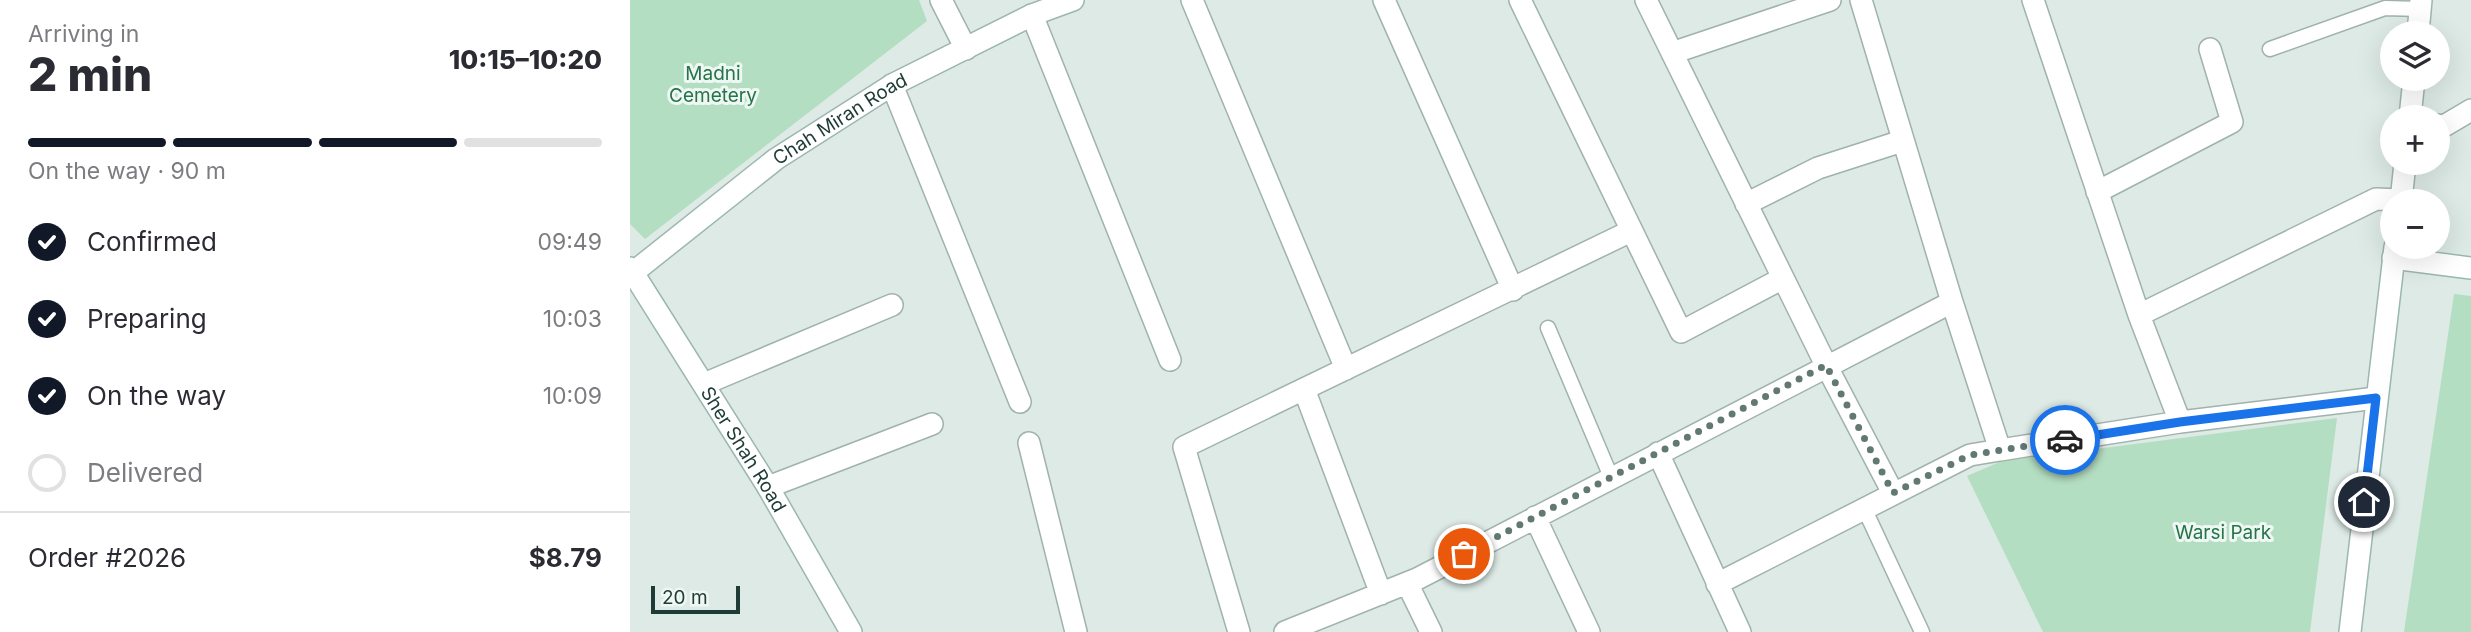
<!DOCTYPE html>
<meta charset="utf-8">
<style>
body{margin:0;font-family:Inter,sans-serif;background:#f7f7f7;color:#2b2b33;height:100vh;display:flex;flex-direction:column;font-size:26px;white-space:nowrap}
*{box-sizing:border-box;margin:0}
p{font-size:23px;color:#7c7c81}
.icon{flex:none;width:38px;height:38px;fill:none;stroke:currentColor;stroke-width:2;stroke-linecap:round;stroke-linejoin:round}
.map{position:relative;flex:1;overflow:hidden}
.details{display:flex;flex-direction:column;background:#fff;width:630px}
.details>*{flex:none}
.tools{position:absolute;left:1750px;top:21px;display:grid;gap:14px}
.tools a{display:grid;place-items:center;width:70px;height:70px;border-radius:50%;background:#fff;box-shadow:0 7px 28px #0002;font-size:35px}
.scale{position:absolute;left:21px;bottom:18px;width:89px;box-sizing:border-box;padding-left:7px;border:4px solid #1e3b35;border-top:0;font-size:19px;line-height:24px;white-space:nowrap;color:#1e3b35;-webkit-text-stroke:5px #eef7f3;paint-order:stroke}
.pin{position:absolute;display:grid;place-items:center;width:60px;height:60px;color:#fff;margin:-30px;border:4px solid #fff;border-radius:50%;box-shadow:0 2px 7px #0007}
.courier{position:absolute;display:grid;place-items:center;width:70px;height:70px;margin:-35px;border:5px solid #1a73e8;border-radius:50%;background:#fff;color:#222;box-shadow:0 2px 9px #0007}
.overview em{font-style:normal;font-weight:800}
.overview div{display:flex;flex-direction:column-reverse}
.overview{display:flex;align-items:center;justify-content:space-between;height:119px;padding:0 28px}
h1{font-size:46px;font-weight:800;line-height:52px}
.bar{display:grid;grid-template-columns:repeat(4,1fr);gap:10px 7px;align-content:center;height:84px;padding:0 28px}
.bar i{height:9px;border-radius:5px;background:#e1e1e2}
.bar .selected{background:#111827}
.bar p{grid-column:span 4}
.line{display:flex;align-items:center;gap:18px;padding:0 28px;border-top:2px solid #e1e1e2}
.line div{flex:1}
ol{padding:0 28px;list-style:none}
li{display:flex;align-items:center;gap:21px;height:77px}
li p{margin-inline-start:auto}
li .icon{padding:7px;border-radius:50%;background:#111827;color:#fff;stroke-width:4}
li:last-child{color:#7c7c81}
li i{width:38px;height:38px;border:4px solid #e1e1e2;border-radius:50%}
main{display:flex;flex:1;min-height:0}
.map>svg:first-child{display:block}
.green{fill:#b4dec2}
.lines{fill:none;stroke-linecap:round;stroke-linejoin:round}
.lane-casing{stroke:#a0b2ad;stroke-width:17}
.street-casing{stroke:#a0b2ad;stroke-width:24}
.secondary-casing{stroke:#9cb7af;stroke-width:24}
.lane{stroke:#fff;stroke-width:14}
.street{stroke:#fff;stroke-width:21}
.secondary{stroke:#fff;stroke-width:21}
.done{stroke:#617873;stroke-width:7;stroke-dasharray:0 12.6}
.route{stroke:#1a73e8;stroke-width:9}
.labels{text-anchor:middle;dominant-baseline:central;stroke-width:6;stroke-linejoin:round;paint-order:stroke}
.park-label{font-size:19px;fill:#267449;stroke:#eef7f3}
.street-label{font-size:19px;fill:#1e3b35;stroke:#eef7f3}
</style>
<main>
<section class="details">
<div class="overview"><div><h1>2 min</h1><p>Arriving in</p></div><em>10:15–10:20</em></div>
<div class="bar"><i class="selected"></i><i class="selected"></i><i class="selected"></i><i></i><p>On the way · 90 m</p></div>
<ol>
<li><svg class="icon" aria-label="check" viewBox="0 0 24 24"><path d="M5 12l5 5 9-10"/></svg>Confirmed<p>09:49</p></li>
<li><svg class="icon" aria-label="check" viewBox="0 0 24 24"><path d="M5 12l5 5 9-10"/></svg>Preparing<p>10:03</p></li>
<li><svg class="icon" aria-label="check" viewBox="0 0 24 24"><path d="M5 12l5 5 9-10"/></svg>On the way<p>10:09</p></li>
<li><i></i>Delivered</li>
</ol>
<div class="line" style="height:91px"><div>Order #2026</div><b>$8.79</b></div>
</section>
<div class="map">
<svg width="1841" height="632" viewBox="0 0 1841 632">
<rect width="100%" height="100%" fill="#ddeae5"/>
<!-- green -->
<path class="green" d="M0,0H289L297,21L15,239L0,224Z
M1824,294L1841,296V632H1774Z
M1707,418L1680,632H1413L1337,476L1372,461Z"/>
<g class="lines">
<defs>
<path id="lane" d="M1640,49L1755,8L1790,9
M918,328L981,477
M1234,508L1292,632"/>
<path id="street" d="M311,0L336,49
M562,0L716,369
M754,0L883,290
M890,0L1051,332L1153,278
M1016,0L1196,365L1263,493
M1231,0L1322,302
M1403,0L1509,315L1550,422
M402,15L540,360
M1042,53L1200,0
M262,85L390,402
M1808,125L1814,126L1841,110
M1467,192L1602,122L1580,49
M1116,204L1188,168L1272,141
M1509,315L1746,199L1771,200
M74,384L262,305
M674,389L751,594
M399,443L446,632
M1028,453L1110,632
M138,487L302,424
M905,517L959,632
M777,583L801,632
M1087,584L1340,455L1370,450
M609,632L554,447L1001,231
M655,632L787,579L1322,302L1370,450L1550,422L1746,398"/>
<g id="secondary">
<path d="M1788,33L1791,0"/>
<path d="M1780,117L1784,79"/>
<path d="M1771,201L1775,163"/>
<path d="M1763,258L1841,268"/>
<path id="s1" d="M0,268L138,487L221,632"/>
<path id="s2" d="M0,275L146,159L262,85L402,15L443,0"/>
<path d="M1720,632L1765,247"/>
</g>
</defs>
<!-- lane casing -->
<use href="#lane" class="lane-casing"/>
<!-- street casing -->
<use href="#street" class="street-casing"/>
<!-- secondary casing -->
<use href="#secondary" class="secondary-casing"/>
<!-- lane -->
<use href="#lane" class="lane"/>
<!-- street -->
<use href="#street" class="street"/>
<!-- secondary -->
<use href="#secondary" class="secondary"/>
</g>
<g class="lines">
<!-- done -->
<path class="done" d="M834,554L1196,365L1263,493L1340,455L1435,440"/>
<!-- route -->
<path class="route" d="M1435,440L1550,422L1746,398L1734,502"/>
</g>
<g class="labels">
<!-- park labels -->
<g class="park-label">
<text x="83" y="73">Madni<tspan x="83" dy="22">Cemetery</tspan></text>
<text x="1593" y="532">Warsi Park</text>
</g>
<!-- street labels -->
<g class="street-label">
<text stroke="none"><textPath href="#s2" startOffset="262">Chah Miran Road</textPath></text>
<text stroke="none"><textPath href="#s1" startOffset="214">Sher Shah Road</textPath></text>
</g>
</g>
</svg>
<div class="tools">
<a><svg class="icon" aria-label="layers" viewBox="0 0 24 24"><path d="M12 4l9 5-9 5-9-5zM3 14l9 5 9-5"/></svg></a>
<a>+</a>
<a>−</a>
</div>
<div class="scale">20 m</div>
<div class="pin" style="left:834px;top:554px;background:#ea580c"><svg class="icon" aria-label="bag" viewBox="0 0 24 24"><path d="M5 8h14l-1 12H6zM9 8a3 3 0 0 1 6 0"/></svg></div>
<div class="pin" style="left:1734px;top:502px;background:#1f2937"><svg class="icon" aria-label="home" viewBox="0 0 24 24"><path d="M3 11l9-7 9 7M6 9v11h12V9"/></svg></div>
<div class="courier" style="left:1435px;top:440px"><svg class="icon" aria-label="car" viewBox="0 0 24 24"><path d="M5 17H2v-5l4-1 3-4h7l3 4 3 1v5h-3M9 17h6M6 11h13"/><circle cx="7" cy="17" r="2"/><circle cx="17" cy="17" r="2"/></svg></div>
</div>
</main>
